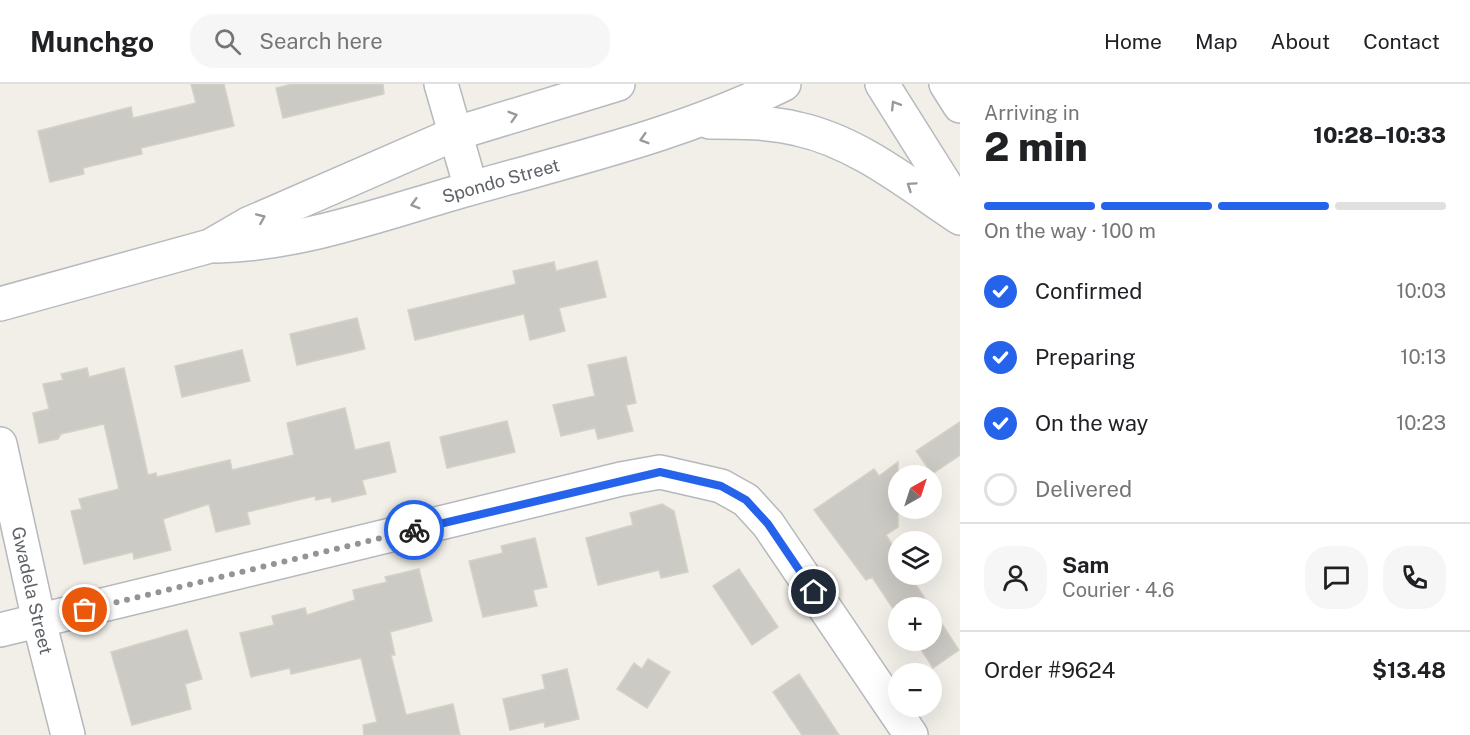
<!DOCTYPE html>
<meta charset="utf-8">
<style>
body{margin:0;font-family:"Public Sans",sans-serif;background:#f6f6f6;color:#202124;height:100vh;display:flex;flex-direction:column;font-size:22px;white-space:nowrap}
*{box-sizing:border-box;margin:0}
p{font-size:20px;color:#757577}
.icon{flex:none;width:33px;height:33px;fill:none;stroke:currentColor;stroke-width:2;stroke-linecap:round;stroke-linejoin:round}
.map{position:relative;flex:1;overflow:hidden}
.panel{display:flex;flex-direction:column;background:#fff;width:510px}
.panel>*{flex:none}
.needle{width:39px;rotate:39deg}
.controls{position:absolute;left:888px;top:381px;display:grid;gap:12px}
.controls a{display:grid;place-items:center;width:54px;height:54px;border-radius:50%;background:#fff;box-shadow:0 6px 24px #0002;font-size:30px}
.pin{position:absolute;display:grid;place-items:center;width:51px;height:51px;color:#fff;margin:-26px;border:3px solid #fff;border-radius:50%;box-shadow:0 2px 6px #0007}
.courier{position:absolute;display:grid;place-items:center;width:60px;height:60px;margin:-30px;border:4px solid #2563eb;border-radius:50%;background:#fff;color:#222;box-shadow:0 2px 8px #0007}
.overview em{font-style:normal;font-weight:800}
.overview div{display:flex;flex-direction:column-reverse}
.overview{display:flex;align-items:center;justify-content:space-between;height:102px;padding:0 24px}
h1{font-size:39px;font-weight:800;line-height:45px}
.bar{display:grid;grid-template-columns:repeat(4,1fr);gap:9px 6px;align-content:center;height:72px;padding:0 24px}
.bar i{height:8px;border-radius:4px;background:#e0e0e0}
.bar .on{background:#2563eb}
.bar p{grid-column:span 4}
.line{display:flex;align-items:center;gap:15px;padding:0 24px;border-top:2px solid #e0e0e0}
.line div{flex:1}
.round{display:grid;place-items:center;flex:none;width:63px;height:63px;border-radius:24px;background:#f6f6f6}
ol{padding:0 24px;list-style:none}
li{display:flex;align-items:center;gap:18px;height:66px}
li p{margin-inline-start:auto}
li .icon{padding:6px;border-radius:50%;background:#2563eb;color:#fff;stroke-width:4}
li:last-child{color:#757577}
li i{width:33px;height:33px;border:3px solid #e0e0e0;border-radius:50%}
header{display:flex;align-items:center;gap:36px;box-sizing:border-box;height:84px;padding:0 30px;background:#fff;border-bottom:2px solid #e0e0e0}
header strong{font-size:28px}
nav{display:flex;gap:33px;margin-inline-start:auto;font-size:21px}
.search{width:420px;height:54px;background:#f6f6f6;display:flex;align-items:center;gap:15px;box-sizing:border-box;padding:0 21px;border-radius:24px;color:#757577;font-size:22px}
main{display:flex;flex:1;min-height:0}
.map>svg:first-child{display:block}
.building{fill:#cccac5;stroke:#d6d1c6;stroke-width:1.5}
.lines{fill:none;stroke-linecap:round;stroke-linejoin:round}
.street-casing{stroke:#b5b8bc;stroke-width:36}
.secondary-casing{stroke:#b6babf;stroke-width:36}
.street{stroke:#fff;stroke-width:33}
.secondary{stroke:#fff;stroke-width:33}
.oneway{stroke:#979a9d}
.done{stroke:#929495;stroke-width:6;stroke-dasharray:0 10.8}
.route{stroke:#2563eb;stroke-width:8}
.labels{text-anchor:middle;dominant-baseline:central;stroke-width:5;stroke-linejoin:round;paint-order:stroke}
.street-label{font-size:18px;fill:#5f6368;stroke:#fff}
</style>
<header>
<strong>Munchgo</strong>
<div class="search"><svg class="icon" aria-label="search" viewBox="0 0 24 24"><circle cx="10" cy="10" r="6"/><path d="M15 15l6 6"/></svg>Search here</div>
<nav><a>Home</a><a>Map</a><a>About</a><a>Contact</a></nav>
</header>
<main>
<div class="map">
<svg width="960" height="651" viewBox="0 0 960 651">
<rect width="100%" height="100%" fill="#f1efe8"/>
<!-- building -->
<path class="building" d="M191,0H224L234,42L141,64L142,70L83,84L84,90L50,98L38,47L131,23L133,34L196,19Z
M292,0H383L384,10L283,34L276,4Z
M597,177L606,213L559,224L565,247L530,256L524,230L415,256L408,226L516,200L513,187L554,178L556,187Z
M357,234L365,265L297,281L290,250Z
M242,266L250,297L182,313L175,282Z
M626,273L636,319L626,321L633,347L598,355L595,344L561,352L553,321L595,312L588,281Z
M87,284L89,293L124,284L148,391L156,389L157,393L230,376L232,386L294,371L287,339L345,324L355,366L389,358L396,388L362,396L366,410L332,418L331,413L316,416L315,412L247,428L250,440L216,448L209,420L163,435L171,466L134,475L133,468L84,480L71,427L82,425L79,415L119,405L104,340L61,350L58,355L39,359L33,329L49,325L43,300L63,296L61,290Z
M507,337L515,368L447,384L440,353Z
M960,338V371L932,390L916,367Z
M898,378V443L886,451L898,470V490H909L931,524H898V532L872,493L866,496L814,426L874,385L879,392Z
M662,420L674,427L688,488L661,494L659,486L598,501L586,454L633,441L630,429Z
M535,454L547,503L533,506L537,522L483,533L469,477L503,469L501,462Z
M419,485L432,537L390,548L395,571H391L406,631L453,620L460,651H364L363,641L377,638L361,574L291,590L290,584L251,593L240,549L274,541L272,532L305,524L307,531L355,516L353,506L387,498L385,493Z
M739,485L778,543L752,561L713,502Z
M932,525L959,566L933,584L915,556H932Z
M187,546L202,595L185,600L191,625L132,641L111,568Z
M648,575L670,588L647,624L617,605L634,579L642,585Z
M567,585L579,635L545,643L544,638L510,646L503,615L545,605L542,591Z
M799,590L824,628L839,651H802L773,608Z"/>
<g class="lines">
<defs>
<g id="street">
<path d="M441,0L471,104"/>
<path id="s1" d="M0,360L39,537L68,651"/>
<path d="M0,546L621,395L660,388L721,402L746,416L768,440L911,651"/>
</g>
<g id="secondary">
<path d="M882,0L960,124"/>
<path d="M946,0L960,22"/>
<path d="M710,38C740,38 769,38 798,45C858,58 910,101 960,134"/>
<path id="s2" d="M217,162C302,160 384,129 465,106C573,75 683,50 784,0"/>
<path d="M0,220L210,162L248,140L457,49L618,0"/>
</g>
</defs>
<!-- street casing -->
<use href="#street" class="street-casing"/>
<!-- secondary casing -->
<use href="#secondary" class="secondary-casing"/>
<!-- street -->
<use href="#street" class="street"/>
<!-- secondary -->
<use href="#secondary" class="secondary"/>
</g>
<!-- one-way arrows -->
<defs><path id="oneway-chevron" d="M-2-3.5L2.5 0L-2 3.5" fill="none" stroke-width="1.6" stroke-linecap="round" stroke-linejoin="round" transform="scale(1.5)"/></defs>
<g class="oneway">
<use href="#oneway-chevron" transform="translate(895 21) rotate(-122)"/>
<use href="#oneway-chevron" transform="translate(513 32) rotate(-17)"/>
<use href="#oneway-chevron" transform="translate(644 55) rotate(163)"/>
<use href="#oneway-chevron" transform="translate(911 102) rotate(-146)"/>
<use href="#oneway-chevron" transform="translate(415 120) rotate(164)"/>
<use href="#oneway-chevron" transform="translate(261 134) rotate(-23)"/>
</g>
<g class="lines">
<!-- done -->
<path class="done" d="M85,526L414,446"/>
<!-- route -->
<path class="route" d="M414,446L660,388L721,402L746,416L768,440L814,508"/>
</g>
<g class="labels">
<!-- street labels -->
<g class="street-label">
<text stroke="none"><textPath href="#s2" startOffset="292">Spondo Street</textPath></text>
<text stroke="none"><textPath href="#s1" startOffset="150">Gwadela Street</textPath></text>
</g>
</g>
</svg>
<div class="controls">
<a><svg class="needle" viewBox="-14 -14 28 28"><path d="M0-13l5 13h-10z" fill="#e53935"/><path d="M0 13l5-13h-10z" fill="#757577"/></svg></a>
<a><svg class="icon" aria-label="layers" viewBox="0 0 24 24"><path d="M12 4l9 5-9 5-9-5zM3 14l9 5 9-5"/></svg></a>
<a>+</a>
<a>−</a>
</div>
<div class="pin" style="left:85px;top:526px;background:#ea580c"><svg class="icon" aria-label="bag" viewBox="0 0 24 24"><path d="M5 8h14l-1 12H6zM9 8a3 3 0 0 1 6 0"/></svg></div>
<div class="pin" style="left:814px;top:508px;background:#1f2937"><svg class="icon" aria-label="home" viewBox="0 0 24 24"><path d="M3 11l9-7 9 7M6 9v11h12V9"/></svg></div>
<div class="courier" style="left:414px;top:446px"><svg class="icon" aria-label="bike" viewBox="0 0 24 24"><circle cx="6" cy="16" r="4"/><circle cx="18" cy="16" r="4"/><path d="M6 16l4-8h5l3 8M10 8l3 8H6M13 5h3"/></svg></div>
</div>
<section class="panel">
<div class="overview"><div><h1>2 min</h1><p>Arriving in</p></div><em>10:28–10:33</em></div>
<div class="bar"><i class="on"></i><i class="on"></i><i class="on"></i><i></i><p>On the way · 100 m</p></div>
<ol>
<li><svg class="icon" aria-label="check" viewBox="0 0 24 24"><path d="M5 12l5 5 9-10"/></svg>Confirmed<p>10:03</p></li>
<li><svg class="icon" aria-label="check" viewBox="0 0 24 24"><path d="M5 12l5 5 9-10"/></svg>Preparing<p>10:13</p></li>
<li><svg class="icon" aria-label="check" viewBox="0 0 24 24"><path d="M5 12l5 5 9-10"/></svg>On the way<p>10:23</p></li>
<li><i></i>Delivered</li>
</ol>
<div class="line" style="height:108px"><a class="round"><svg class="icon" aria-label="person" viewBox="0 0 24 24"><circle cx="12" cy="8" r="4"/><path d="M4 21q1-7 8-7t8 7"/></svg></a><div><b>Sam</b><p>Courier · 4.6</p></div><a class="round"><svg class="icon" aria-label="chat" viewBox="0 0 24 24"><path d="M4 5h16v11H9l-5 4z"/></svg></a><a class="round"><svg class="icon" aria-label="phone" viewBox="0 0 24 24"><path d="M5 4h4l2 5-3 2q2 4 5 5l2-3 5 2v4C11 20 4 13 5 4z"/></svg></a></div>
<div class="line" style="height:78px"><div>Order #9624</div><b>$13.48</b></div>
</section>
</main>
